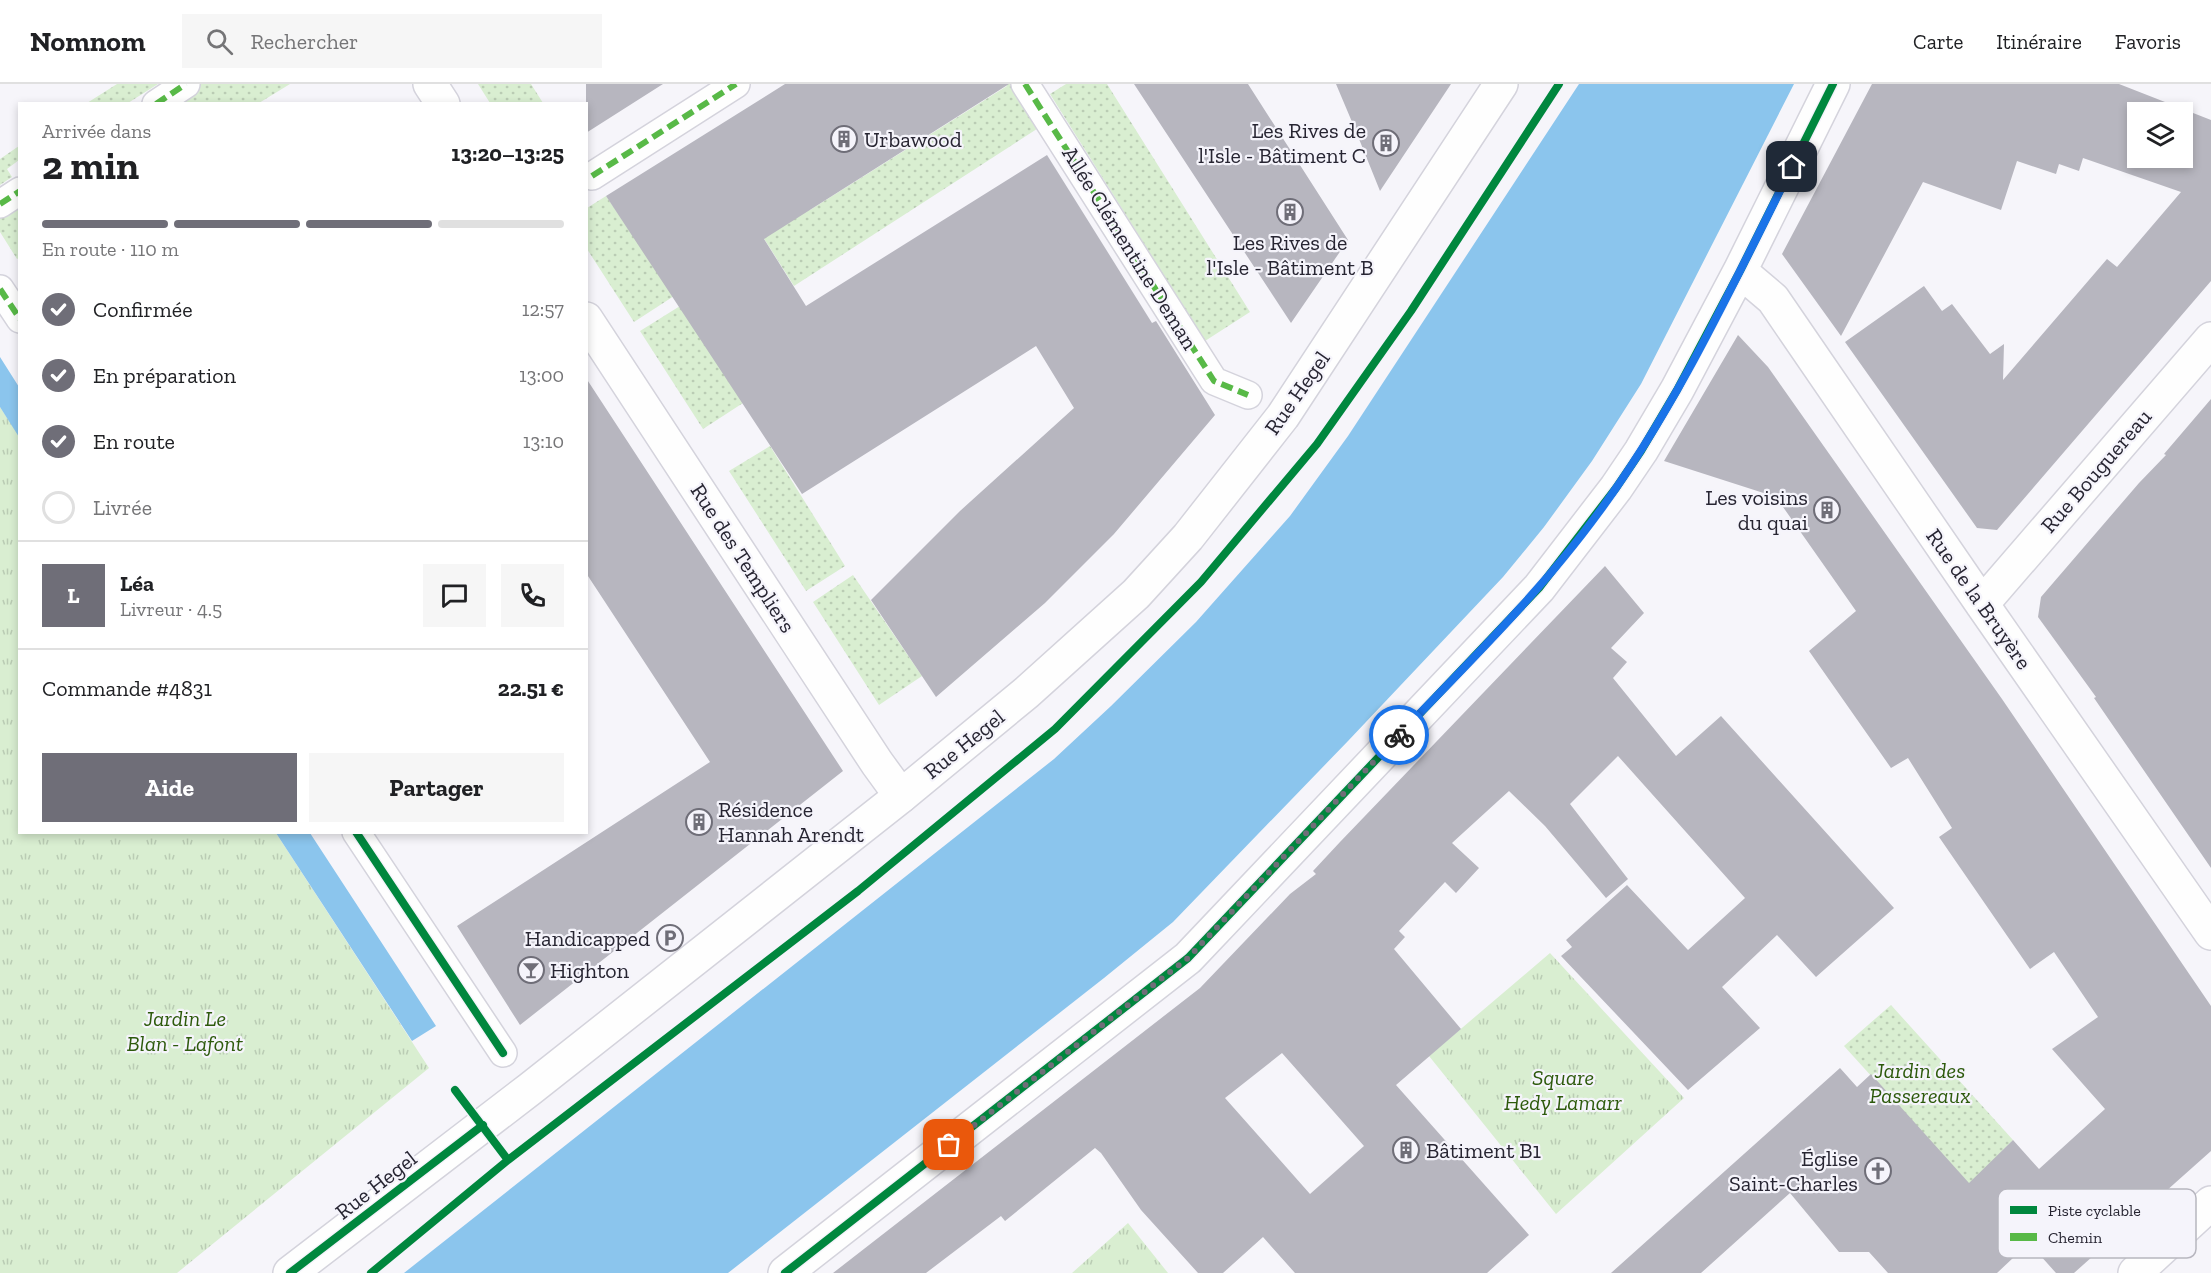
<!DOCTYPE html>
<html lang="fr">
<meta charset="utf-8">
<style>
body{margin:0;font-family:"Zilla Slab",serif;background:#f6f6f6;color:#202124;height:100vh;display:flex;flex-direction:column;font-size:22px;white-space:nowrap}
*{box-sizing:border-box;margin:0}
p{font-size:20px;color:#757577}
.icon{flex:none;width:33px;height:33px;fill:none;stroke:currentColor;stroke-width:2;stroke-linecap:round;stroke-linejoin:round}
.map{position:relative;flex:1;overflow:hidden}
.drawer{position:absolute;left:18px;top:18px;width:570px;height:732px;display:flex;flex-direction:column;background:#fff;border-radius:0px;box-shadow:0 3px 9px #0003}
.drawer>*{flex:none}
.controls{position:absolute;left:2127px;top:18px;display:grid;gap:12px}
.controls a{display:grid;place-items:center;width:66px;height:66px;border-radius:0px;background:#fff;box-shadow:0 3px 9px #0003;font-size:30px}
.pin{position:absolute;display:grid;place-items:center;width:51px;height:51px;color:#fff;margin:-26px;border-radius:12px;box-shadow:0 3px 9px #0006}
.courier{position:absolute;display:grid;place-items:center;width:60px;height:60px;margin:-30px;border:4px solid #1a73e8;border-radius:50%;background:#fff;color:#222;box-shadow:0 2px 8px #0007}
.headline em{font-style:normal;font-weight:700}
.headline div{display:flex;flex-direction:column-reverse}
.headline{display:flex;align-items:center;justify-content:space-between;height:102px;padding:0 24px}
h1{font-size:39px;font-weight:700;line-height:45px}
.bar{display:grid;grid-template-columns:repeat(4,1fr);gap:9px 6px;align-content:center;height:72px;padding:0 24px}
.bar i{height:8px;border-radius:4px;background:#e0e0e0}
.bar .current{background:#6f6e78}
.bar p{grid-column:span 4}
.line{display:flex;align-items:center;gap:15px;padding:0 24px;border-top:2px solid #e0e0e0}
.line div{flex:1}
.round{display:grid;place-items:center;flex:none;width:63px;height:63px;border-radius:0px;background:#f6f6f6}
ol{padding:0 24px;list-style:none}
li{display:flex;align-items:center;gap:18px;height:66px}
li p{margin-inline-start:auto}
li .icon{padding:6px;border-radius:50%;background:#6f6e78;color:#fff;stroke-width:4}
li:last-child{color:#757577}
li i{width:33px;height:33px;border:3px solid #e0e0e0;border-radius:50%}
.cta{display:flex;gap:12px;margin-top:auto;padding:12px 24px}
.cta a{flex:1;height:69px;border-radius:0px;background:#6f6e78;color:#fff;font-size:24px;font-weight:700;line-height:69px;text-align:center}
.cta a+a{background:#f6f6f6;color:#202124}
header{display:flex;align-items:center;gap:36px;box-sizing:border-box;height:84px;padding:0 30px;background:#fff;border-bottom:2px solid #e0e0e0}
header strong{font-size:28px}
nav{display:flex;gap:33px;margin-inline-start:auto;font-size:21px}
.search{width:420px;height:54px;background:#f6f6f6;display:flex;align-items:center;gap:15px;box-sizing:border-box;padding:0 21px;border-radius:0px;color:#757577;font-size:22px}
.map>svg:first-child{display:block}
.grass{fill:url(#grass-dots)}
.park{fill:url(#park-tufts)}
.water{fill:#8bc5ed}
.building{fill:#b7b6bf;fill-rule:evenodd}
.lines{fill:none;stroke-linecap:round;stroke-linejoin:round}
.pedestrian-casing{stroke:#d4d3dc;stroke-width:30}
.minor-casing{stroke:#d4d3dc;stroke-width:36}
.tertiary-casing{stroke:#d4d3dc;stroke-width:36}
.pedestrian{stroke:#fefefe;stroke-width:27}
.minor{stroke:#fefefe;stroke-width:33}
.tertiary{stroke:#fefefe;stroke-width:33}
.quiet{stroke:#58b947;stroke-width:6;stroke-dasharray:12 6;stroke-linecap:butt}
.cycleway-casing{stroke:#f5f4fb;stroke-width:11}
.cycleway{stroke:#00873e;stroke-width:8}
.done{stroke:#6f6e78;stroke-width:6;stroke-dasharray:0 10.8}
.route{stroke:#1a73e8;stroke-width:8}
.labels{text-anchor:middle;dominant-baseline:central;stroke-width:4.5;stroke-linejoin:round;paint-order:stroke}
.poi-label{font-size:22px;fill:#272532;stroke:#f5f4fb;text-anchor:end}
.street-label{font-size:22px;fill:#272532;stroke:#f5f4fb}
.park-label{font-size:22px;font-style:italic;fill:#2d5a0c;stroke:#f5f4fb}
.key{fill:#f5f4fb;stroke:#b7b6bf;stroke-width:1.5}
.key-label{font-size:16px;fill:#272532}
</style>
<header>
<strong>Nomnom</strong>
<div class="search"><svg class="icon" aria-label="search" viewBox="0 0 24 24"><circle cx="10" cy="10" r="6"/><path d="M15 15l6 6"/></svg>Rechercher</div>
<nav><a>Carte</a><a>Itinéraire</a><a>Favoris</a></nav>
</header>
<div class="map">
<svg width="2211" height="1189" viewBox="0 0 2211 1189">
<defs>
<pattern id="grass-dots" width="8" height="8" patternUnits="userSpaceOnUse" patternTransform="scale(1.5)"><rect width="8" height="8" fill="#d9eed1"/><path d="M2 2h.1M6 6h.1" fill="none" stroke="#baccb4" stroke-width="1.8" stroke-linecap="round"/></pattern>
<pattern id="park-tufts" width="24" height="20" patternUnits="userSpaceOnUse" patternTransform="scale(1.5)"><rect width="24" height="20" fill="#d9eed1"/><path d="M3 7l-1-3M5 7V3M7 7l1-3M15 17l-1-3M17 17v-4M19 17l1-3" fill="none" stroke="#baccb4"/></pattern>
</defs>
<rect width="100%" height="100%" fill="#f6f5fa"/>
<!-- grass -->
<path class="grass" d="M117,0H158L128,19H87Z
M200,0H290L259,19L169,20Z
M478,0H531L543,19H490Z
M1006,0H1017L1043,41L794,202L739,115L810,126L1007,2Z
M1066,0H1107L1250,228L1205,257L1050,10Z
M19,62V76L7,85L12,93L0,101V75Z
M606,112L674,212L634,238L587,165V124Z
M19,116V174L17,175L0,148V129Z
M680,222L743,319L703,345L640,247Z
M770,362L845,482L806,507L729,387Z
M853,491L922,592L879,621L813,518Z
M1891,921L2013,1056L2001,1068L2018,1154L1844,962Z"/>
<!-- park -->
<path class="park" d="M0,323L20,353V748L276,749L429,984L177,1189H0Z
M1550,869L1684,1014L1556,1130L1429,972Z
M1128,1139L1168,1189H1072Z"/>
<!-- water -->
<path class="water" d="M1579,0H1794L1641,300L1592,377L1544,443L1503,493L1348,657L1173,838L1104,894L728,1189H404L1054,675L1111,622L1196,538L1290,432L1348,352Z
M0,273L19,303V353L0,323Z
M276,749H310L436,942L412,957Z"/>
<!-- building -->
<path class="building" d="M586,0H663L586,49Z
M785,0H1009L764,155L806,222L1047,71L1152,239L1156,237L1215,331L1114,450L1045,519L936,613L871,516L960,427L1074,324L1036,262L802,410L606,112Z
M1134,0H1248L1348,156L1291,239Z
M1336,0H1451L1380,107L1355,45Z
M1872,0H2119L2211,36V197L1997,446L1977,444L1845,258L1924,202L1942,227L1952,220L1990,270L2004,260L2003,296L2107,175L2117,183L2181,108L2083,74L2079,87L2059,80L2056,90L2017,77L2001,126L1923,98L1841,252L1782,170ZM2138,28H2182V74H2138Z
M1738,251L1768,283L2002,615L2211,922V1067L2074,1189H2056L2029,1159L1997,1189H1888L1869,1168H1839L1790,1109L1701,1189H1611L1840,984L1857,1003L1871,990L1969,1099L2013,1056L2039,1085L2105,1025L2052,965L2098,933L2054,868L2030,885L1939,753L1952,744L1908,674L1891,684L1809,567L1856,527L1776,413L1664,377Z
M586,294L843,687L520,941L457,842L710,678L586,489Z
M2211,315V784L2094,614L2096,613L2038,533L2041,513L2139,399L2166,371L2164,370Z
M1605,482L1644,529L1611,564L1627,578L1613,594L1676,672L1721,632L1894,824L1816,893L1777,851L1722,903L1760,944L1688,1006L1561,872L1572,863L1566,856L1627,801L1688,866L1745,814L1618,672L1570,720L1628,795L1606,814L1545,742L1509,707L1452,759L1479,784L1456,809L1445,798L1399,847L1405,853L1394,865L1461,945L1396,1001L1529,1151L1487,1189H1295L1263,1153L1223,1189H1198L1141,1126L1101,1069L1095,1064L1005,1137L1001,1132L926,1189H833L1200,904L1290,810L1316,790L1313,787L1340,758ZM1282,969L1364,1062L1310,1110L1225,1014Z"/>
<g class="lines">
<defs>
<path id="pedestrian" d="M1025,0L1214,297L1248,311
M156,20L186,0
M592,92L736,0
M0,120L20,107
M0,205L20,235
M356,748L503,969"/>
<path id="minor" d="M430,0L443,20
M1740,187L1773,215L1982,520L2211,849
M586,235L877,679L901,712
M1982,520L2211,255
M785,1189L1188,874L1539,504L1616,404L1641,367L1677,306L1740,187L1833,0
M2135,1189L2211,1119"/>
<path id="tertiary" d="M290,1189L530,1005L901,712L1026,609L1136,510L1188,453L1283,332L1501,0"/>
</defs>
<!-- pedestrian casing -->
<use href="#pedestrian" class="pedestrian-casing"/>
<!-- minor casing -->
<use href="#minor" class="minor-casing"/>
<!-- tertiary casing -->
<use href="#tertiary" class="tertiary-casing"/>
<!-- pedestrian -->
<use href="#pedestrian" class="pedestrian"/>
<!-- minor -->
<use href="#minor" class="minor"/>
<!-- tertiary -->
<use href="#tertiary" class="tertiary"/>
<!-- quiet -->
<path class="quiet" d="M1025,0L1214,297L1248,311
M156,20L186,0
M592,92L736,0
M0,120L20,107
M0,205L20,235"/>
<defs>
<path id="cycleway" d="M356,748L503,969
M455,1006L508,1076
M290,1189L483,1041
M371,1189L508,1076L858,807L1055,645L1201,498L1317,360L1411,227L1559,0
M785,1189L1188,874L1539,504L1616,404L1641,367L1677,306L1740,187L1833,0"/>
</defs>
<!-- cycleway casing -->
<use href="#cycleway" class="cycleway-casing"/>
<!-- cycleway -->
<use href="#cycleway" class="cycleway"/>
</g>
<g class="lines">
<!-- done -->
<path class="done" d="M949,1061L1188,874L1399,651"/>
<!-- route -->
<path class="route" d="M1399,651C1468,579 1540,509 1599,428C1677,322 1733,200 1792,83"/>
</g>
<!-- icons -->
<defs>
<symbol id="building-ring" viewBox="-11 -11 22 22"><circle r="9.5" fill="#f5f4fb" stroke="#6f6e78" stroke-width="1.5"/><path d="M-4-6H4V6H1V3H-1V6H-4ZM-2.5-4.3h1.7v1.8h-1.7ZM.8-4.3h1.7v1.8H.8ZM-2.5-1h1.7V.8h-1.7ZM.8-1h1.7V.8H.8Z" fill="#6f6e78"/></symbol>
<symbol id="parking-ring" viewBox="-11 -11 22 22"><circle r="9.5" fill="#f5f4fb" stroke="#6f6e78" stroke-width="1.5"/><path d="M-3.5-5.5H1a3.5 3.5 0 0 1 0 7H-1V5.5H-3.5ZM-1-3.4V-.6H.8a1.4 1.4 0 0 0 0-2.8Z" fill="#6f6e78"/></symbol>
<symbol id="bar-ring" viewBox="-11 -11 22 22"><circle r="9.5" fill="#f5f4fb" stroke="#6f6e78" stroke-width="1.5"/><path d="M-6-5H6L.8 .8V4.5H3.5V6h-7V4.5H-.8V.8Z" fill="#6f6e78"/></symbol>
<symbol id="church-ring" viewBox="-11 -11 22 22"><circle r="9.5" fill="#f5f4fb" stroke="#6f6e78" stroke-width="1.5"/><path d="M-1.2-6h2.4v3.5h3.3v2.4h-3.3V6h-2.4V-.1h-3.3v-2.4h3.3Z" fill="#6f6e78"/></symbol>
</defs>
<g fill-rule="evenodd">
<use href="#building-ring" x="829" y="40" width="30" height="30"/>
<use href="#building-ring" x="1371" y="44" width="30" height="30"/>
<use href="#building-ring" x="1275" y="113" width="30" height="30"/>
<use href="#building-ring" x="1812" y="411" width="30" height="30"/>
<use href="#building-ring" x="684" y="723" width="30" height="30"/>
<use href="#parking-ring" x="655" y="839" width="30" height="30"/>
<use href="#bar-ring" x="516" y="871" width="30" height="30"/>
<use href="#building-ring" x="1391" y="1051" width="30" height="30"/>
<use href="#church-ring" x="1863" y="1072" width="30" height="30"/>
</g>
<g class="labels">
<!-- poi labels -->
<g class="poi-label">
<text x="1366" y="46">Les Rives de<tspan x="1366" dy="25">l'Isle - Bâtiment C</tspan></text>
<text x="864" y="55" text-anchor="start">Urbawood</text>
<text x="1290" y="158" text-anchor="middle">Les Rives de<tspan x="1290" dy="25">l'Isle - Bâtiment B</tspan></text>
<text x="1808" y="413">Les voisins<tspan x="1808" dy="25">du quai</tspan></text>
<text x="718" y="725" text-anchor="start">Résidence<tspan x="718" dy="25">Hannah Arendt</tspan></text>
<text x="650" y="854">Handicapped</text>
<text x="550" y="886" text-anchor="start">Highton</text>
<text x="1426" y="1066" text-anchor="start">Bâtiment B1</text>
<text x="1858" y="1074">Église<tspan x="1858" dy="25">Saint-Charles</tspan></text>
</g>
<!-- street labels -->
<g class="street-label">
<text transform="translate(1130 164) rotate(58)">Allée Clémentine Deman</text>
<text transform="translate(1297 309) rotate(-55)">Rue Hegel</text>
<text transform="translate(2096 387) rotate(-49)">Rue Bouguereau</text>
<text transform="translate(743 474) rotate(57)">Rue des Templiers</text>
<text transform="translate(1979 515) rotate(55)">Rue de la Bruyère</text>
<text transform="translate(964 660) rotate(-39)">Rue Hegel</text>
<text transform="translate(376 1101) rotate(-38)">Rue Hegel</text>
</g>
<!-- park labels -->
<g class="park-label">
<text x="185" y="934">Jardin Le<tspan x="185" dy="25">Blan - Lafont</tspan></text>
<text x="1920" y="986">Jardin des<tspan x="1920" dy="25">Passereaux</tspan></text>
<text x="1563" y="993">Square<tspan x="1563" dy="25">Hedy Lamarr</tspan></text>
</g>
</g>
<!-- legend -->
<rect x="1998" y="1105" width="198" height="69" rx="9" class="key"/>
<rect x="2010" y="1122" width="27" height="8" fill="#00873e"/>
<rect x="2010" y="1149" width="27" height="8" fill="#58b947"/>
<g class="key-label">
<text x="2048" y="1132">Piste cyclable</text>
<text x="2048" y="1159">Chemin</text>
</g>
</svg>
<div class="controls">
<a><svg class="icon" aria-label="layers" viewBox="0 0 24 24"><path d="M12 4l9 5-9 5-9-5zM3 14l9 5 9-5"/></svg></a>
</div>
<div class="pin" style="left:949px;top:1061px;background:#ea580c"><svg class="icon" aria-label="bag" viewBox="0 0 24 24"><path d="M5 8h14l-1 12H6zM9 8a3 3 0 0 1 6 0"/></svg></div>
<div class="pin" style="left:1792px;top:83px;background:#1f2937"><svg class="icon" aria-label="home" viewBox="0 0 24 24"><path d="M3 11l9-7 9 7M6 9v11h12V9"/></svg></div>
<div class="courier" style="left:1399px;top:651px"><svg class="icon" aria-label="bike" viewBox="0 0 24 24"><circle cx="6" cy="16" r="4"/><circle cx="18" cy="16" r="4"/><path d="M6 16l4-8h5l3 8M10 8l3 8H6M13 5h3"/></svg></div>
<section class="drawer">
<div class="headline"><div><h1>2 min</h1><p>Arrivée dans</p></div><em>13:20–13:25</em></div>
<div class="bar"><i class="current"></i><i class="current"></i><i class="current"></i><i></i><p>En route · 110 m</p></div>
<ol>
<li><svg class="icon" aria-label="check" viewBox="0 0 24 24"><path d="M5 12l5 5 9-10"/></svg>Confirmée<p>12:57</p></li>
<li><svg class="icon" aria-label="check" viewBox="0 0 24 24"><path d="M5 12l5 5 9-10"/></svg>En préparation<p>13:00</p></li>
<li><svg class="icon" aria-label="check" viewBox="0 0 24 24"><path d="M5 12l5 5 9-10"/></svg>En route<p>13:10</p></li>
<li><i></i>Livrée</li>
</ol>
<div class="line" style="height:108px"><b class="round" style="background:#6f6e78;color:#fff">L</b><div><b>Léa</b><p>Livreur · 4.5</p></div><a class="round"><svg class="icon" aria-label="chat" viewBox="0 0 24 24"><path d="M4 5h16v11H9l-5 4z"/></svg></a><a class="round"><svg class="icon" aria-label="phone" viewBox="0 0 24 24"><path d="M5 4h4l2 5-3 2q2 4 5 5l2-3 5 2v4C11 20 4 13 5 4z"/></svg></a></div>
<div class="line" style="height:78px"><div>Commande #4831</div><b>22.51 €</b></div>
<div class="cta"><a>Aide</a><a>Partager</a></div>
</section>
</div>
